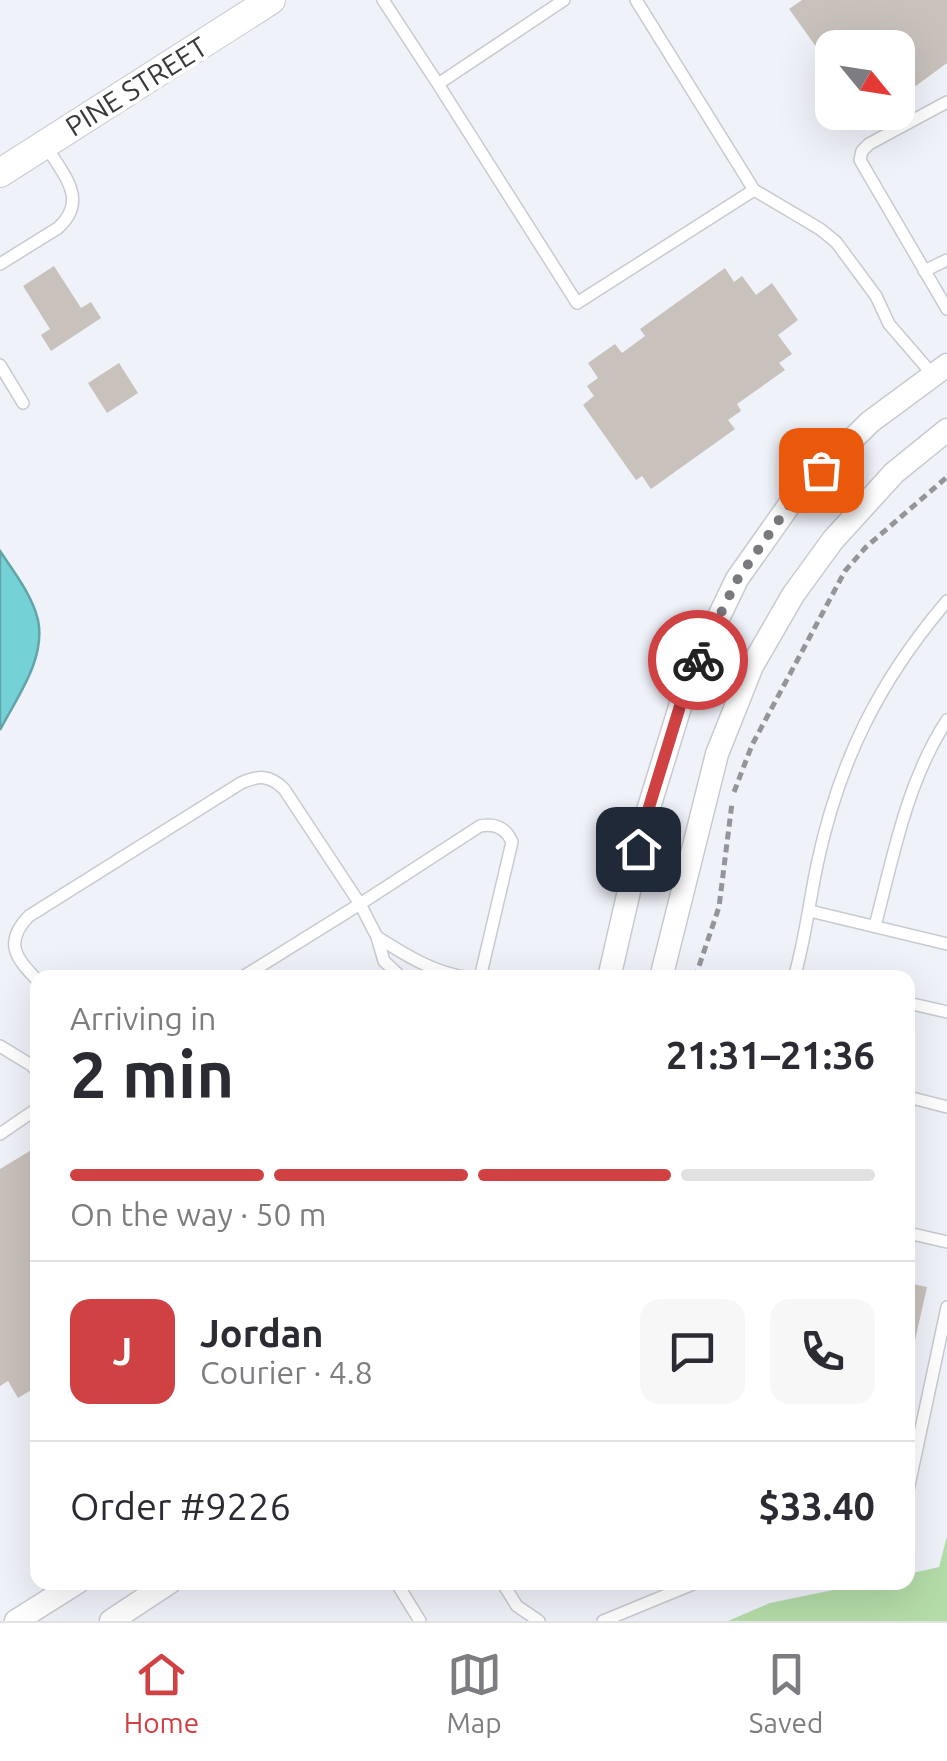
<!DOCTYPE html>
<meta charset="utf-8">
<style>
body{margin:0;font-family:Ubuntu,sans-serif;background:#f7f7f7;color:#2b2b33;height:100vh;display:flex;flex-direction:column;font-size:38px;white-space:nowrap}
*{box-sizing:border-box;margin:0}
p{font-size:32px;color:#7c7c81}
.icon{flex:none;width:55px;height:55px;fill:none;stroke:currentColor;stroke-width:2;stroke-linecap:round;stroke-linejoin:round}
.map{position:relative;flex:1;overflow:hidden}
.details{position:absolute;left:30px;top:970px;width:885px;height:620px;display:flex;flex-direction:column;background:#fff;border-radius:20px;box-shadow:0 10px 40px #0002}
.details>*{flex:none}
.needle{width:65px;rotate:120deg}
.buttons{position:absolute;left:815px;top:30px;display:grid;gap:20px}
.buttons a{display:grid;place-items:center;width:100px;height:100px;border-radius:20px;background:#fff;box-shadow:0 10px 40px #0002;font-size:50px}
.pin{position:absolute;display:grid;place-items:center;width:85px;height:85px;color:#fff;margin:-42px;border-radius:20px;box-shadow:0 5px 15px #0006}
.courier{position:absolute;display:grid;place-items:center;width:100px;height:100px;margin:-50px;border:8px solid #d04143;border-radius:50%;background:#fff;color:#222;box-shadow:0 2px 12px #0007}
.overview em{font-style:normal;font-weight:700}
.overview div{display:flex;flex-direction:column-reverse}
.overview{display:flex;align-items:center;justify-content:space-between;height:170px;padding:0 40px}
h1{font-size:65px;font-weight:700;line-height:75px}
.bar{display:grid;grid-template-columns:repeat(4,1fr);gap:15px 10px;align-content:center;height:120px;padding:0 40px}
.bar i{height:12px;border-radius:8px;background:#e1e1e2}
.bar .active{background:#d04143}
.bar p{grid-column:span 4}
.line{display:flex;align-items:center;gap:25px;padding:0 40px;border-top:2px solid #e1e1e2}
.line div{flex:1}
.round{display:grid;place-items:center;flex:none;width:105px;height:105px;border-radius:20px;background:#f7f7f7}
.dock{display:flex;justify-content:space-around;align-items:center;height:140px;border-top:2px solid #e1e1e2;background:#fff;font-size:28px;color:#7c7c81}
.dock a{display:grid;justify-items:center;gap:5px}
.dock .active{color:#d04143}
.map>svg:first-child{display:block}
.green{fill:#b4dca8}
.water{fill:#74d2d7;stroke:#62a4a8;stroke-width:2.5}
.building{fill:#c8c1bc}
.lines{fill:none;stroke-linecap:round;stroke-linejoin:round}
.service-casing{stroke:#c8cad1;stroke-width:14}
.minor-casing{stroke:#c8cad1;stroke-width:25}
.tertiary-casing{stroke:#c8cad1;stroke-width:30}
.path{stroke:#93959a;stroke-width:5;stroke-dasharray:8 5;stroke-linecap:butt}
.service{stroke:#fff;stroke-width:11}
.minor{stroke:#fff;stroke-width:22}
.tertiary{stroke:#fff;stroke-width:28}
.done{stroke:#787a7e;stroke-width:10;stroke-dasharray:0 18}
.route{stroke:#d04143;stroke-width:12}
.labels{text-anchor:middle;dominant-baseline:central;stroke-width:8;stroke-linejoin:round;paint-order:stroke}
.street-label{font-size:28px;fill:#38393c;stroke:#fff}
</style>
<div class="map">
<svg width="947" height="1621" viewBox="0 0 947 1621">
<rect width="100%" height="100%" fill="#f0f2fa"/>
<!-- green -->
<path class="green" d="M947,1536V1621H728L770,1603L867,1583L908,1582V1574L939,1567Z"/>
<!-- water -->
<path class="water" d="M0,551C14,572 32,595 38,620C46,659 17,697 0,730Z"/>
<!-- building -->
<path class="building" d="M802,0H947V63L898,99V48H832V69L789,9Z
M54,266L81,308L91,302L101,318L51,351L41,335L50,329L23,286Z
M725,268L734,282L742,276L756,295L772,283L798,320L778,335L792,354L779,363L785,370L737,404L741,411L728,420L735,429L651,489L642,476L636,480L583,405L594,396L587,386L598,378L588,363L615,344L622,353L645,336L640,329Z
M119,363L138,393L107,413L88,383Z
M38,1146V1363L35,1364L38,1368V1386L18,1398L8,1381L0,1386V1169Z
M908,1283L927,1287L909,1367H908Z"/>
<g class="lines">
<defs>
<path id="service" d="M383,0L438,84L564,0
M636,0L754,190L820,229L836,242L876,296L889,324L933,375
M438,84L577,303L754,190
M947,102L869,144L862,151L860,160L947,309
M0,264L58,228C90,199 62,174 45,144
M924,271L947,260
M0,365L23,403
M810,911L947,944
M875,926C893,857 907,781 947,720
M377,937C407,956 434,973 470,978
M241,978L360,904L480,826C495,823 506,828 512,842L480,978
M794,978C805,941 809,903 817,865C839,761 879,681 947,601
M38,981C16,958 3,943 29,916L241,783C259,775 270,775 284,789L360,904L377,937L384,961L402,978
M908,1003L947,1012
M0,1046L31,1065L38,1072
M908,1097L947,1107
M0,1134L38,1108
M908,1233L947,1242
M908,1490L947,1307
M396,1582L420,1621
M502,1582L517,1606L539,1621
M603,1621L698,1582"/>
<path id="minor" d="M609,978L646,817L688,681L737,579L797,494L870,422L947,365
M661,978L717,754L752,666L793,595L833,540L894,473L947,430
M16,1621L78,1582
M111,1621L170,1582"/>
<path id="tertiary" d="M0,173L271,0"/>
</defs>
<!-- service casing -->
<use href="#service" class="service-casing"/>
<!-- minor casing -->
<use href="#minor" class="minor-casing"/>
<!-- tertiary casing -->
<use href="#tertiary" class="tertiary-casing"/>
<!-- path -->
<path class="path" d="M734,792L752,745L845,571L866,547L947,477
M695,978L719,907L732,803"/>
<!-- service -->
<use href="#service" class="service"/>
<!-- minor -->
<use href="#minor" class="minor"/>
<!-- tertiary -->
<use href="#tertiary" class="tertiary"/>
</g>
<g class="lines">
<!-- done -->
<path class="done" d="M698,660L737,580L797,494L821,470"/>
<!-- route -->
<path class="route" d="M638,849L646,817L688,680L698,660"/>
</g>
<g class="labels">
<!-- street labels -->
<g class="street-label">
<text transform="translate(136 86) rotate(-32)">PINE STREET</text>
</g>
</g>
</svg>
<div class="buttons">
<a><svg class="needle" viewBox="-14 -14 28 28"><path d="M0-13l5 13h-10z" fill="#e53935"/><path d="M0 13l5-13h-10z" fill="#7c7c81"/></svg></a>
</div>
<div class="pin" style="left:821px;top:470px;background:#ea580c"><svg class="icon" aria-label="bag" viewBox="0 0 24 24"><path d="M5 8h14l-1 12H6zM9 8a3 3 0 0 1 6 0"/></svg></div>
<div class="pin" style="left:638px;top:849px;background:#1f2937"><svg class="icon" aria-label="home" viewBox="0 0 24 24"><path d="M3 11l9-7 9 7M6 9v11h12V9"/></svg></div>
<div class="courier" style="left:698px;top:660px"><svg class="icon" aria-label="bike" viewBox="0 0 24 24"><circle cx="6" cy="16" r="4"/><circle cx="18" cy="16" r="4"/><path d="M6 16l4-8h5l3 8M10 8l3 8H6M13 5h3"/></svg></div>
<section class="details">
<div class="overview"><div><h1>2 min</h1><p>Arriving in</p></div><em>21:31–21:36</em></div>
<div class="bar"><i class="active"></i><i class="active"></i><i class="active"></i><i></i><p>On the way · 50 m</p></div>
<div class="line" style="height:180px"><b class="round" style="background:#d04143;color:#fff">J</b><div><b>Jordan</b><p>Courier · 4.8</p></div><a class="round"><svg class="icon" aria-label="chat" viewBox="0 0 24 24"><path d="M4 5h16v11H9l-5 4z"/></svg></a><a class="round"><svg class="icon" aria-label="phone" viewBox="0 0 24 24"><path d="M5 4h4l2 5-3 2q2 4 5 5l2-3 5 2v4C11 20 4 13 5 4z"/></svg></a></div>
<div class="line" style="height:130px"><div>Order #9226</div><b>$33.40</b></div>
</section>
</div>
<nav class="dock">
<a class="active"><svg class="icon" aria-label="home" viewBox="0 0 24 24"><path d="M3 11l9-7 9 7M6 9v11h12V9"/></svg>Home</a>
<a><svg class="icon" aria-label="map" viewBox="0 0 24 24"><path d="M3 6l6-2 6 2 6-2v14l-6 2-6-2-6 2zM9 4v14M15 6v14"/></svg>Map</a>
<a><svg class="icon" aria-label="saved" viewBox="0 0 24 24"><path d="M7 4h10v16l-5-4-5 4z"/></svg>Saved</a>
</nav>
